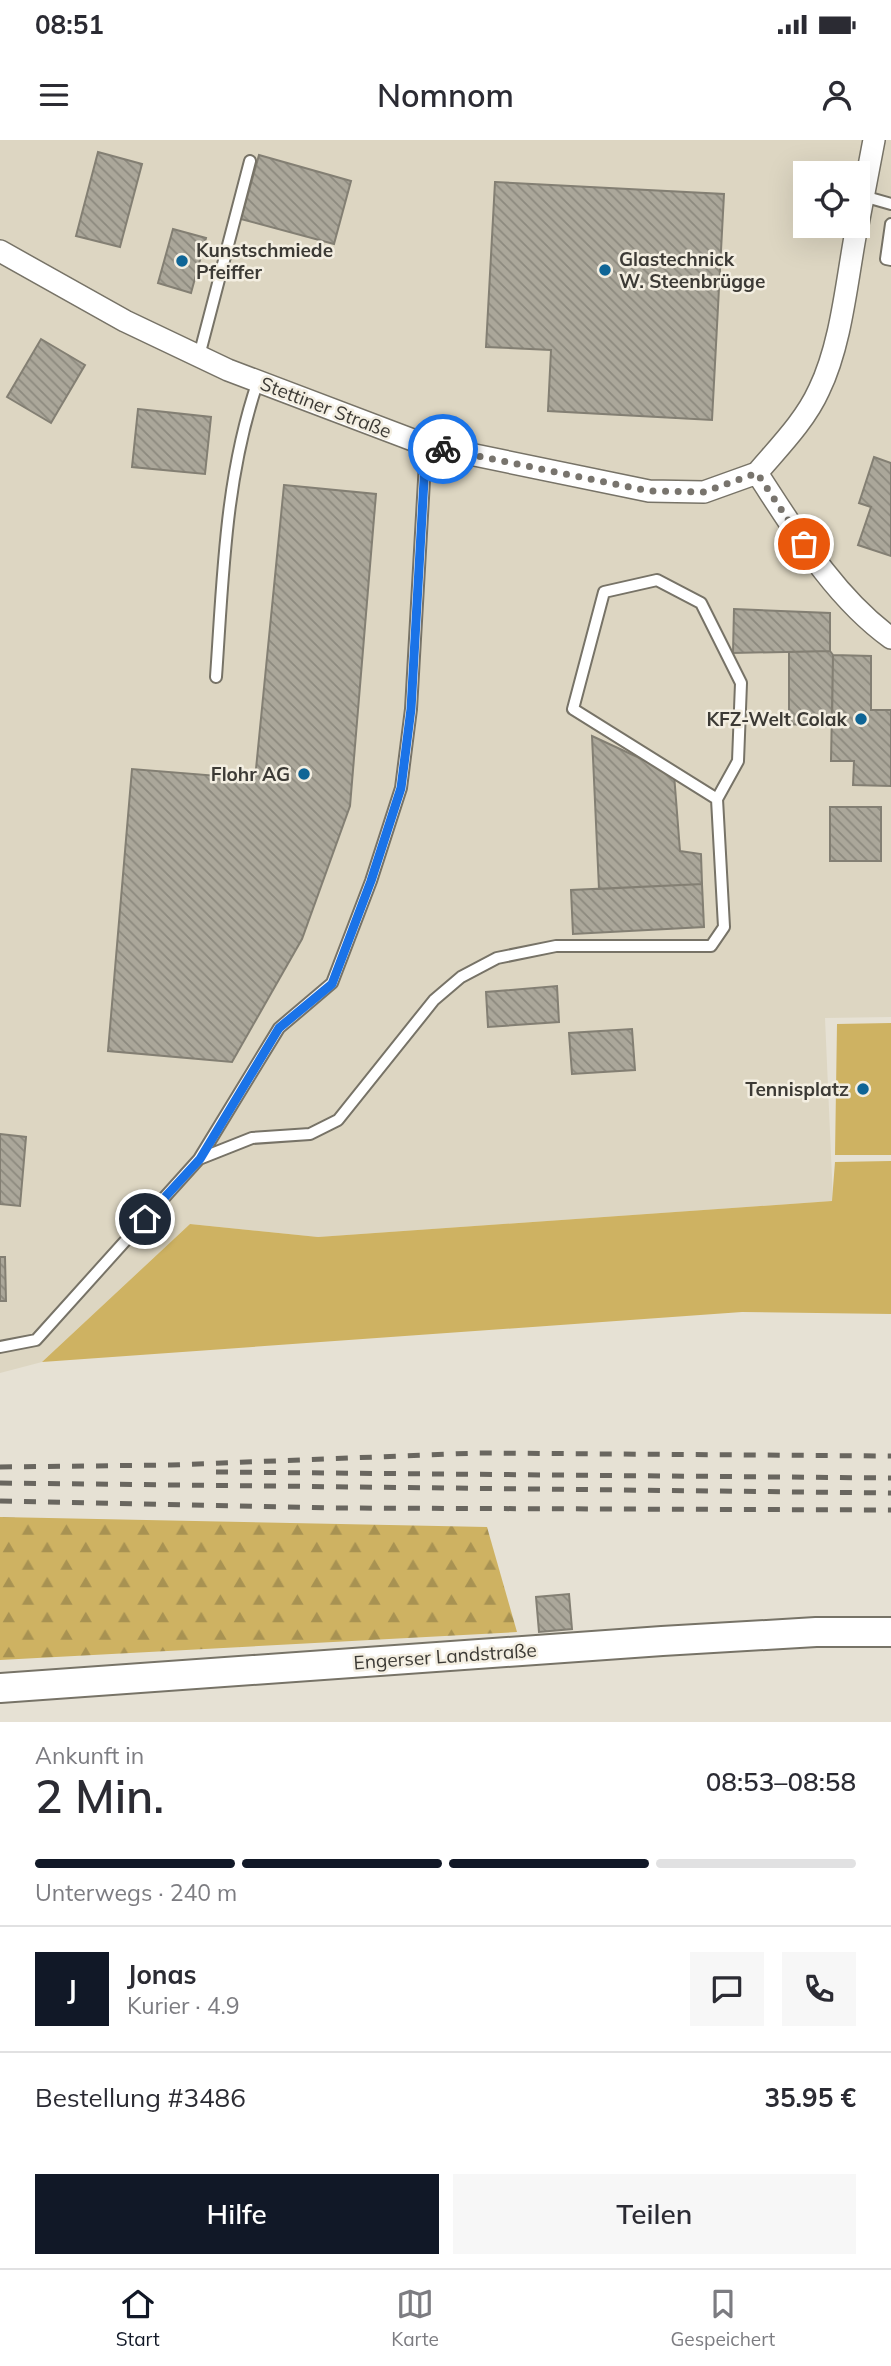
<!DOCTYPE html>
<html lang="de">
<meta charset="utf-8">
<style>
body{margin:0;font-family:Mulish,sans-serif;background:#f7f7f7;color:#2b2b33;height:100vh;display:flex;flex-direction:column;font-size:26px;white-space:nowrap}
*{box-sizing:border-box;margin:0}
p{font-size:23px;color:#7c7c81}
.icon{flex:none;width:38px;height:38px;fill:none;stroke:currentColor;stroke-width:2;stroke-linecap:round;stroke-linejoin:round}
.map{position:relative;height:1582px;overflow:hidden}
.side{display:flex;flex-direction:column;background:#fff;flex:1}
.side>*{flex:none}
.fabs{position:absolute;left:793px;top:21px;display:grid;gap:14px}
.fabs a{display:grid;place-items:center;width:77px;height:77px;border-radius:0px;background:#fff;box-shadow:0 7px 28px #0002;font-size:35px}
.pin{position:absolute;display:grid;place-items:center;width:60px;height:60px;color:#fff;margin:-30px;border:4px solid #fff;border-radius:50%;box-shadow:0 2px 7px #0007}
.courier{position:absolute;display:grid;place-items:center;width:70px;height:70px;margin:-35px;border:5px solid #1a73e8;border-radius:50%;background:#fff;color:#222;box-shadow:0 2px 9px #0007}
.headline em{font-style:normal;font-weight:600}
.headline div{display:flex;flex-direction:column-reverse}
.headline{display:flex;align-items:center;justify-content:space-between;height:119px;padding:0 35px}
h1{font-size:46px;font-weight:600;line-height:52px}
.bar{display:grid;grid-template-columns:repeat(4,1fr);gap:10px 7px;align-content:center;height:84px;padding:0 35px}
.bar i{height:9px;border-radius:5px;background:#e1e1e2}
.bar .current{background:#111827}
.bar p{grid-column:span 4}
.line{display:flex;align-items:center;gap:18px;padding:0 35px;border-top:2px solid #e1e1e2}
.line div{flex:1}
.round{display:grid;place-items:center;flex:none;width:74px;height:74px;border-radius:0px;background:#f7f7f7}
.cta{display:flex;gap:14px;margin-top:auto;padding:14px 35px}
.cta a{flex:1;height:80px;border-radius:0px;background:#111827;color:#fff;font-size:28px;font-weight:600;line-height:80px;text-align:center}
.cta a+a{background:#f7f7f7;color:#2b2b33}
.status{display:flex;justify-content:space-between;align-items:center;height:49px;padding:0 35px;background:#fff;direction:ltr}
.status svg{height:19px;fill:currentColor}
header{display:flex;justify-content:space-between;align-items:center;height:91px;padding:0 35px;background:#fff;font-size:32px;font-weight:600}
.tabs{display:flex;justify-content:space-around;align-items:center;height:98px;border-top:2px solid #e1e1e2;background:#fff;font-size:19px;color:#7c7c81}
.tabs a{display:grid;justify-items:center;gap:4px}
.tabs .current{color:#111827}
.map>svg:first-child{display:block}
.built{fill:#ddd6c2;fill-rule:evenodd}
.green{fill:#ceb262}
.forest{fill:url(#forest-firs)}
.building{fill:url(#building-back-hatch);stroke:#837f73;stroke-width:2}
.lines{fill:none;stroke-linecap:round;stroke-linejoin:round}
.service-casing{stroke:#777367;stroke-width:14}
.minor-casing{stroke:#777367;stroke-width:24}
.secondary-casing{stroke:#777367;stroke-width:32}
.service{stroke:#fff;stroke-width:10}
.minor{stroke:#fff;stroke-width:21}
.secondary{stroke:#fff;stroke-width:28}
.rail{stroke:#69665f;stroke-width:5;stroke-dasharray:12 12;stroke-linecap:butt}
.done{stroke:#78746d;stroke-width:7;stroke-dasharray:0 12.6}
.route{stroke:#1a73e8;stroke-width:9}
.poi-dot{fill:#0f6596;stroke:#f3eee1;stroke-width:2.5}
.labels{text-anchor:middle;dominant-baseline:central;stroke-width:5;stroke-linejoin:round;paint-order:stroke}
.poi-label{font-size:19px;font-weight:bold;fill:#3c3a35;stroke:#f3eee1;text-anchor:end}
.street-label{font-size:19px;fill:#3c3a35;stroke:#f3eee1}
</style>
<div class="status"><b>08:51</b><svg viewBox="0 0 49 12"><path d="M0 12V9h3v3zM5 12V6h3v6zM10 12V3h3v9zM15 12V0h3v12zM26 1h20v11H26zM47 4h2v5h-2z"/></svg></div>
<header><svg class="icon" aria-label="menu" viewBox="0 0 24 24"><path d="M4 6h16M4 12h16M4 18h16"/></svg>Nomnom<svg class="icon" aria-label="person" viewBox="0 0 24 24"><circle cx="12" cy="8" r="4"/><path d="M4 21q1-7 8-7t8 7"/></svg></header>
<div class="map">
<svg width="891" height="1582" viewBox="0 0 891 1582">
<defs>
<pattern id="forest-firs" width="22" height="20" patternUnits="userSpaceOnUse" patternTransform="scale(1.75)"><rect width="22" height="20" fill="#ceb262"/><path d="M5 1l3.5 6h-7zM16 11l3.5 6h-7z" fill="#a89252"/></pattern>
<pattern id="building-back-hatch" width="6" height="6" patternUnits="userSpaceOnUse" patternTransform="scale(1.75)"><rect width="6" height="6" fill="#aba79a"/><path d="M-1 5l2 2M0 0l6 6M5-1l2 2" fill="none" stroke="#8c897e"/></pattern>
</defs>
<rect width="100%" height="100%" fill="#e6e1d4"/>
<!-- built -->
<path class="built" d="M0,0H891V877L825,878L833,1061L318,1097L190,1084L42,1222L0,1233ZM805,33H858V86H805Z"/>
<!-- green -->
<path class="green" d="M891,883V1015H835L837,884Z
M891,1021V1174L742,1172L42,1222L190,1084L318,1097L832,1061L835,1022Z"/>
<!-- forest -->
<path class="forest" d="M0,1377L487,1387L517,1492L0,1520Z"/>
<!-- building -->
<path class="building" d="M98,12L142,24L120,107L76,96Z
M259,15L351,41L334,104L241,79Z
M495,42L724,54L712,280L548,271L551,210L486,207Z
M173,89L206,98L191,153L158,143Z
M41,199L85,225L51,283L7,257Z
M138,269L211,277L205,334L132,327Z
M874,317L891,323V416L858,405L871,367L859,363Z
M284,345L376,354L350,666L302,799L232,922L108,911L132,629L255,639Z
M734,469L830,473V511L733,513Z
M830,511L833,515L832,587L789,584V512Z
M833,515L871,516V570H891V646L853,645L854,621H831Z
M592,596L674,634L680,711L701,714L702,744L599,749Z
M830,667H881V721H830Z
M702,744L704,787L573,794L571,750Z
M557,846L559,882L488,887L486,852Z
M632,889L635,930L572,934L569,893Z
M0,994L26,997L20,1066L0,1064Z
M0,1117H5L6,1161H0Z
M569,1454L572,1489L539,1492L536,1457Z"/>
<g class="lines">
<defs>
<path id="service" d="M863,56L891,64
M891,84L886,119L891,120
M199,216L250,21
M216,537C223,437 225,337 258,241
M199,1019L279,888L332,843L371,741L401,648L411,569L426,305
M0,1207L36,1200L199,1019L252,998L310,994L338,980L434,860L461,837L497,818L556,806H711L724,787L717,659L738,621L741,543L701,463L657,440L604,452L573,569L717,659"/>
<path id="minor" d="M858,84L874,0
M0,111L125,181L228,230L426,305L649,351L704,352L757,333
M757,333C779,307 805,281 819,250C842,203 847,137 857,86
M757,333C795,391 834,457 891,498"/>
<path id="secondary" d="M0,1548L662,1501L816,1492H891"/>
</defs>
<!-- service casing -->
<use href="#service" class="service-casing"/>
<!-- minor casing -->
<use href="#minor" class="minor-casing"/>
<!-- secondary casing -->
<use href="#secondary" class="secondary-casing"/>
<!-- service -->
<use href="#service" class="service"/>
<!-- minor -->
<use href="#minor" class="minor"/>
<!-- secondary -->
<use href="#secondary" class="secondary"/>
<!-- rail -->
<path class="rail" d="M0,1327L171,1325L478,1313L891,1316
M216,1332L891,1338
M0,1343L891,1353
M0,1361L334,1368L891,1370"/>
</g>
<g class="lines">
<!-- done -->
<path class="done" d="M443,309L649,351L704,352L757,333L804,404"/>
<!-- route -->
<path class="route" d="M145,1079L200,1019L279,888L332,844L371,741L401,648L411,569L426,305L443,309"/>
</g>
<!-- markers -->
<g class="poi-dot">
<circle cx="182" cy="121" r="7"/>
<circle cx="605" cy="130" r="7"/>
<circle cx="861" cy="579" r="7"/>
<circle cx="304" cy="634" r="7"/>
<circle cx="863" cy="949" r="7"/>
</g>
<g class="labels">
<!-- poi labels -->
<g class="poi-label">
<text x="196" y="110" text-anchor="start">Kunstschmiede<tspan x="196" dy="22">Pfeiffer</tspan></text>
<text x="619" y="119" text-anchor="start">Glastechnick<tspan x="619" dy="22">W. Steenbrügge</tspan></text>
<text x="847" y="579">KFZ-Welt Colak</text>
<text x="290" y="634">Flohr AG</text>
<text x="849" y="949">Tennisplatz</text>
</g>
<!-- street labels -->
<g class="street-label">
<text transform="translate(326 267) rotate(21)">Stettiner Straße</text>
<text transform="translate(445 1516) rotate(-4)">Engerser Landstraße</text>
</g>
</g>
</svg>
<div class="fabs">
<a><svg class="icon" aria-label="locate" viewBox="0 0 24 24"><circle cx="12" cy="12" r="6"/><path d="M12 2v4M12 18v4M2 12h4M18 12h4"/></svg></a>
</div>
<div class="pin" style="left:804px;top:404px;background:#ea580c"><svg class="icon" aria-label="bag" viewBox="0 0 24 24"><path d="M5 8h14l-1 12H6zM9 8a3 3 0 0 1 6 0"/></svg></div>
<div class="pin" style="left:145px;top:1079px;background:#1f2937"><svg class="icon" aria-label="home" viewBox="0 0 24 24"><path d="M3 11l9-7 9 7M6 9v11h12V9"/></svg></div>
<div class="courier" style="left:443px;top:309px"><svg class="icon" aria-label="bike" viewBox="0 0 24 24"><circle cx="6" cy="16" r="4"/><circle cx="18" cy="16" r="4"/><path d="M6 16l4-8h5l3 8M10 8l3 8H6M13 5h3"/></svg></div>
</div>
<section class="side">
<div class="headline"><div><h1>2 Min.</h1><p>Ankunft in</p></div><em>08:53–08:58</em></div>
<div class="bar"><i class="current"></i><i class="current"></i><i class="current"></i><i></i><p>Unterwegs · 240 m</p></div>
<div class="line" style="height:126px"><b class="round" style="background:#111827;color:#fff">J</b><div><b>Jonas</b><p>Kurier · 4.9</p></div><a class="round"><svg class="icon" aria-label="chat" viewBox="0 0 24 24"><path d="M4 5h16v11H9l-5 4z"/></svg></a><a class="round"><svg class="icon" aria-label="phone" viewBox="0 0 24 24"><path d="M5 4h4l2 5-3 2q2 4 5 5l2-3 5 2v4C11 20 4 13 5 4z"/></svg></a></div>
<div class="line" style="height:91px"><div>Bestellung #3486</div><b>35.95 €</b></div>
<div class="cta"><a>Hilfe</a><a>Teilen</a></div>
</section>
<nav class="tabs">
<a class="current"><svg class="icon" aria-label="home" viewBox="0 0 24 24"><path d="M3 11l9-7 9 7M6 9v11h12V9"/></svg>Start</a>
<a><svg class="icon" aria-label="map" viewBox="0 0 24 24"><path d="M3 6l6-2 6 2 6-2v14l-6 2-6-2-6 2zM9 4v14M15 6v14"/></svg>Karte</a>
<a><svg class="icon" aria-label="saved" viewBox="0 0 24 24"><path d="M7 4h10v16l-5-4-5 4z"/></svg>Gespeichert</a>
</nav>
